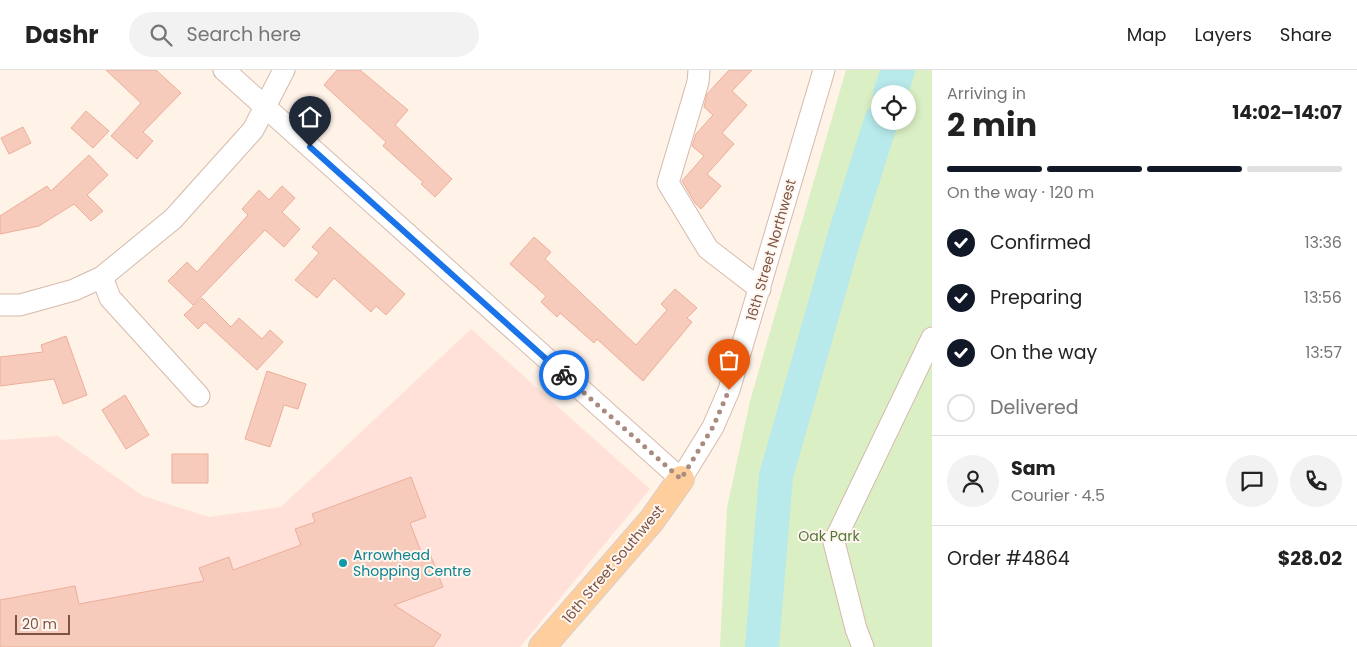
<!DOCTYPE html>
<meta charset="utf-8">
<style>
body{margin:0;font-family:Poppins,sans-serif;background:#f2f2f2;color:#222;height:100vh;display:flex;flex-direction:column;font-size:19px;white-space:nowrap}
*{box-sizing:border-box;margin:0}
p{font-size:16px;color:#767676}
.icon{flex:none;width:28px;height:28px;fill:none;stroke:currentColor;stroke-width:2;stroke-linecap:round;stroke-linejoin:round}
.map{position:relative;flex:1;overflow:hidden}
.drawer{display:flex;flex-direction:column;background:#fff;width:425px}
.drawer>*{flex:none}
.controls{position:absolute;left:871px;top:15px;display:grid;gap:10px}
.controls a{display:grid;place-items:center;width:45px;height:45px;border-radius:50%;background:#fff;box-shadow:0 2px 8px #0003;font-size:25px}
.scale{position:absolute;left:15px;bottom:12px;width:55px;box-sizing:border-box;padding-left:5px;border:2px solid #7c5347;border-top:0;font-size:14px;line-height:18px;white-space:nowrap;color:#7c5347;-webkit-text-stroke:4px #fff7ef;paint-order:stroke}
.pin{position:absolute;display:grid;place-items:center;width:42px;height:42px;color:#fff;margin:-51px -21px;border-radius:50% 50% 50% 0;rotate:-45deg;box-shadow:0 0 5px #0007}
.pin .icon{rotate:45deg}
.courier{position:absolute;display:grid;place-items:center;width:50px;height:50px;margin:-25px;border:4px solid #1a73e8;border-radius:50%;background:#fff;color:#222;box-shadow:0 1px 6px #0007}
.head em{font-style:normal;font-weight:700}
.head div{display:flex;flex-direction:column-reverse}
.head{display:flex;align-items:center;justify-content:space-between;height:85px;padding:0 15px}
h1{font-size:32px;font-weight:700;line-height:38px}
.bar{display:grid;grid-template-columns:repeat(4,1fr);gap:8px 5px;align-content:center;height:60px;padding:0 15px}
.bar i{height:6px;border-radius:4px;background:#e0e0e0}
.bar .current{background:#111827}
.bar p{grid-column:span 4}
.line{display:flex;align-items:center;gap:12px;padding:0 15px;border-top:1px solid #e0e0e0}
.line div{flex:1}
.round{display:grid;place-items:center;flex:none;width:52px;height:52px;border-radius:26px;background:#f2f2f2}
ol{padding:0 15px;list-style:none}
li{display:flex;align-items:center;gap:15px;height:55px}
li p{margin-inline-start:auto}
li .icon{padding:5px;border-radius:50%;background:#111827;color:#fff;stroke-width:4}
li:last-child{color:#767676}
li i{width:28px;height:28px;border:2px solid #e0e0e0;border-radius:50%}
header{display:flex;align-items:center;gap:30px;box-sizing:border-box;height:70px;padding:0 25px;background:#fff;border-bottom:1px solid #e0e0e0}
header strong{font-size:24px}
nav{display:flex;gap:28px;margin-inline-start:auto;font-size:18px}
.search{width:350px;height:45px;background:#f2f2f2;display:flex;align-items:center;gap:12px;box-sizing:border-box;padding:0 18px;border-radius:28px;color:#767676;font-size:19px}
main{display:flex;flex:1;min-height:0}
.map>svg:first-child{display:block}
.commercial{fill:#ffe1da}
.green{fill:#daefc3;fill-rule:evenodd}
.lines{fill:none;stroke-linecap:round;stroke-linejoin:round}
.river{stroke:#b8eaeb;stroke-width:34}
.building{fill:#f7cbbb;stroke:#ecae99}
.minor-casing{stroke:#d5baad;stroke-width:23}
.major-casing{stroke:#dacfcb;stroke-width:28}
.minor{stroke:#fff;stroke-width:21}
.major{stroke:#ffce9d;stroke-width:26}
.done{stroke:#aa8b7f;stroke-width:5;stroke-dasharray:0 9}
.route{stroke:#1a73e8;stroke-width:6}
.culture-dot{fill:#0f9aa8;stroke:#fff7ef;stroke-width:2}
.labels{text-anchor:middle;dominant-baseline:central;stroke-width:4;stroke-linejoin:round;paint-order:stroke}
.street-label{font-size:14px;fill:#7c5347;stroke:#fff7ef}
.park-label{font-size:14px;fill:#537738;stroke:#fff7ef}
.culture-label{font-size:14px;fill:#0d838f;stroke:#fff7ef;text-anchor:start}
</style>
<header>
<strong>Dashr</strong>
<div class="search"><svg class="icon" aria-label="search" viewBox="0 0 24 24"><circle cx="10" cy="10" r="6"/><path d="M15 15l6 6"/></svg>Search here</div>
<nav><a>Map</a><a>Layers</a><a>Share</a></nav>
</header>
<main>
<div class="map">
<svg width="932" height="577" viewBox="0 0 932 577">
<rect width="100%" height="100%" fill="#fff2e7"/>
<!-- commercial -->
<path class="commercial" d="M471,259L650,419L520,577H0V370L58,366L143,426L209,447L281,437Z"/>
<!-- green -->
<path class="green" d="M846,0H932V577H720L727,438L750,331ZM880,24H908V51H880Z"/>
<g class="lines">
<!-- river -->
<path class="river" d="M890,24L898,0
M762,577L776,406L844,168L881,51"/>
</g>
<!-- building -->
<path class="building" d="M106,0H156L181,23L143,62L153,71L137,89L111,66L141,33Z
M337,0H360L408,40L395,55L452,109L435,127L421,114L423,112L383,76L386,72L324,15Z
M729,0H752L732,21L747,35L722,63L734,74L707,104L721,116L701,139L695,133L682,111L704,86L692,76L696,64L713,45L704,37L707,24Z
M86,41L109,61L93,78L71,58Z
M23,57L31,73L9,84L1,68Z
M89,85L108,105L87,125L103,141L91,151L74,134L39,156L0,164V146L47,116L51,121Z
M282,116L295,128L282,142L300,159L284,177L265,160L193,235L168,211L187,192L197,202L248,145L242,139L259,120L269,130Z
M330,157L405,224L386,245L376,236L371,242L334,208L317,228L295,210L319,183L312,177Z
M534,167L551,182L545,189L636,275L667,240L661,234L675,219L697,238L687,248L692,252L643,311L597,269L594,273L560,243L557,247L541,232L546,226L510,194Z
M202,228L231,257L239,248L262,269L270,260L283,272L257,300L205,252L198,259L184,245Z
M66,266L87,325L63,334L54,309L0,316V287L43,282L41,275Z
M267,301L306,314L298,339L284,335L270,377L245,369Z
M125,325L149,365L126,379L102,340Z
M172,384H208V413H172Z
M411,407L426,447L410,453L423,487L430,484L443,517L394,535L441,565L433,577H0V530L75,516L79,534L204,511L199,498L229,487L233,500L301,475L295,459L315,452L312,444Z"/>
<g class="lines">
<defs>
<path id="minor" d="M224,0L681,409L713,357L729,320L824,0
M699,0L698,12L668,113L708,179L760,219
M102,207L110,228L199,326
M0,235H20L74,220L102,207L173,149L253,60L284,0
M863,577L856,559L834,472L932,268"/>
<path id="major" d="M542,577L652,450L681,409"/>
</defs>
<!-- minor casing -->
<use href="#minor" class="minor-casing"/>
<!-- major casing -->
<use href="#major" class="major-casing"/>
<!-- minor -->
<use href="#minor" class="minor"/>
<!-- major -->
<use href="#major" class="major"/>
</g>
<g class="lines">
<!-- done -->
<path class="done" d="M564,305L681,409L713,357L729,320"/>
<!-- route -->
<path class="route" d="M310,77L564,305"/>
</g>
<!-- markers -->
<circle class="culture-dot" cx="343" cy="493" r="5"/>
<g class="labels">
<!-- street labels -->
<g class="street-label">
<text transform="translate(771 180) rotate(-74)">16th Street Northwest</text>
<text transform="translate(613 494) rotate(-50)">16th Street Southwest</text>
</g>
<!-- park labels -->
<g class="park-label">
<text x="829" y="466">Oak Park</text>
</g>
<!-- culture labels -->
<g class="culture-label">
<text x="353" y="485">Arrowhead<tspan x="353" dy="16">Shopping Centre</tspan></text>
</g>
</g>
</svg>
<div class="controls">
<a><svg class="icon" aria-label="locate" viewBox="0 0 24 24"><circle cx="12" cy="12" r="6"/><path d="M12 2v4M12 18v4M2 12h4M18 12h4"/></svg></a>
</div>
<div class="scale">20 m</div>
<div class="pin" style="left:729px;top:320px;background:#ea580c"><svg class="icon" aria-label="bag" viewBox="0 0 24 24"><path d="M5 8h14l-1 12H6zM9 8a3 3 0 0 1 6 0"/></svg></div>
<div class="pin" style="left:310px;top:77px;background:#1f2937"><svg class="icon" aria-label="home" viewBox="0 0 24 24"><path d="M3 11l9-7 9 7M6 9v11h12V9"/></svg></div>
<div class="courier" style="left:564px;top:305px"><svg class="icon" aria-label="bike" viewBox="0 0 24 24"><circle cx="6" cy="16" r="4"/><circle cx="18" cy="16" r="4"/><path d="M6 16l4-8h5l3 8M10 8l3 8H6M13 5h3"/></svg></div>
</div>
<section class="drawer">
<div class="head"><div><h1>2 min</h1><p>Arriving in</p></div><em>14:02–14:07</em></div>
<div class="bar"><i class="current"></i><i class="current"></i><i class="current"></i><i></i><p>On the way · 120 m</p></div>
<ol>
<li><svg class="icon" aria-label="check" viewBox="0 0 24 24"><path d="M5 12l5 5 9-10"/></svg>Confirmed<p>13:36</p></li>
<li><svg class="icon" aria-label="check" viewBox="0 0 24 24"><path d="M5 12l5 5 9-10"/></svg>Preparing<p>13:56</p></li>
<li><svg class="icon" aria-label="check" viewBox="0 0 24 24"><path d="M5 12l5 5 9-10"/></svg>On the way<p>13:57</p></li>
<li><i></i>Delivered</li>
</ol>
<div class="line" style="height:90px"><a class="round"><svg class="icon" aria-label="person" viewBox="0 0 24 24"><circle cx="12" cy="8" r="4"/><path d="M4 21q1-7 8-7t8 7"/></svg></a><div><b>Sam</b><p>Courier · 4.5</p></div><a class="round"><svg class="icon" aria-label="chat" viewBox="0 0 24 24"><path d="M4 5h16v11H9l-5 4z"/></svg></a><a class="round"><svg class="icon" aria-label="phone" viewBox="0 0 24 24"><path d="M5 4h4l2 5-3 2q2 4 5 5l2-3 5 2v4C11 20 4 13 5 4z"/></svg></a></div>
<div class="line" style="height:65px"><div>Order #4864</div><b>$28.02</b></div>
</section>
</main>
